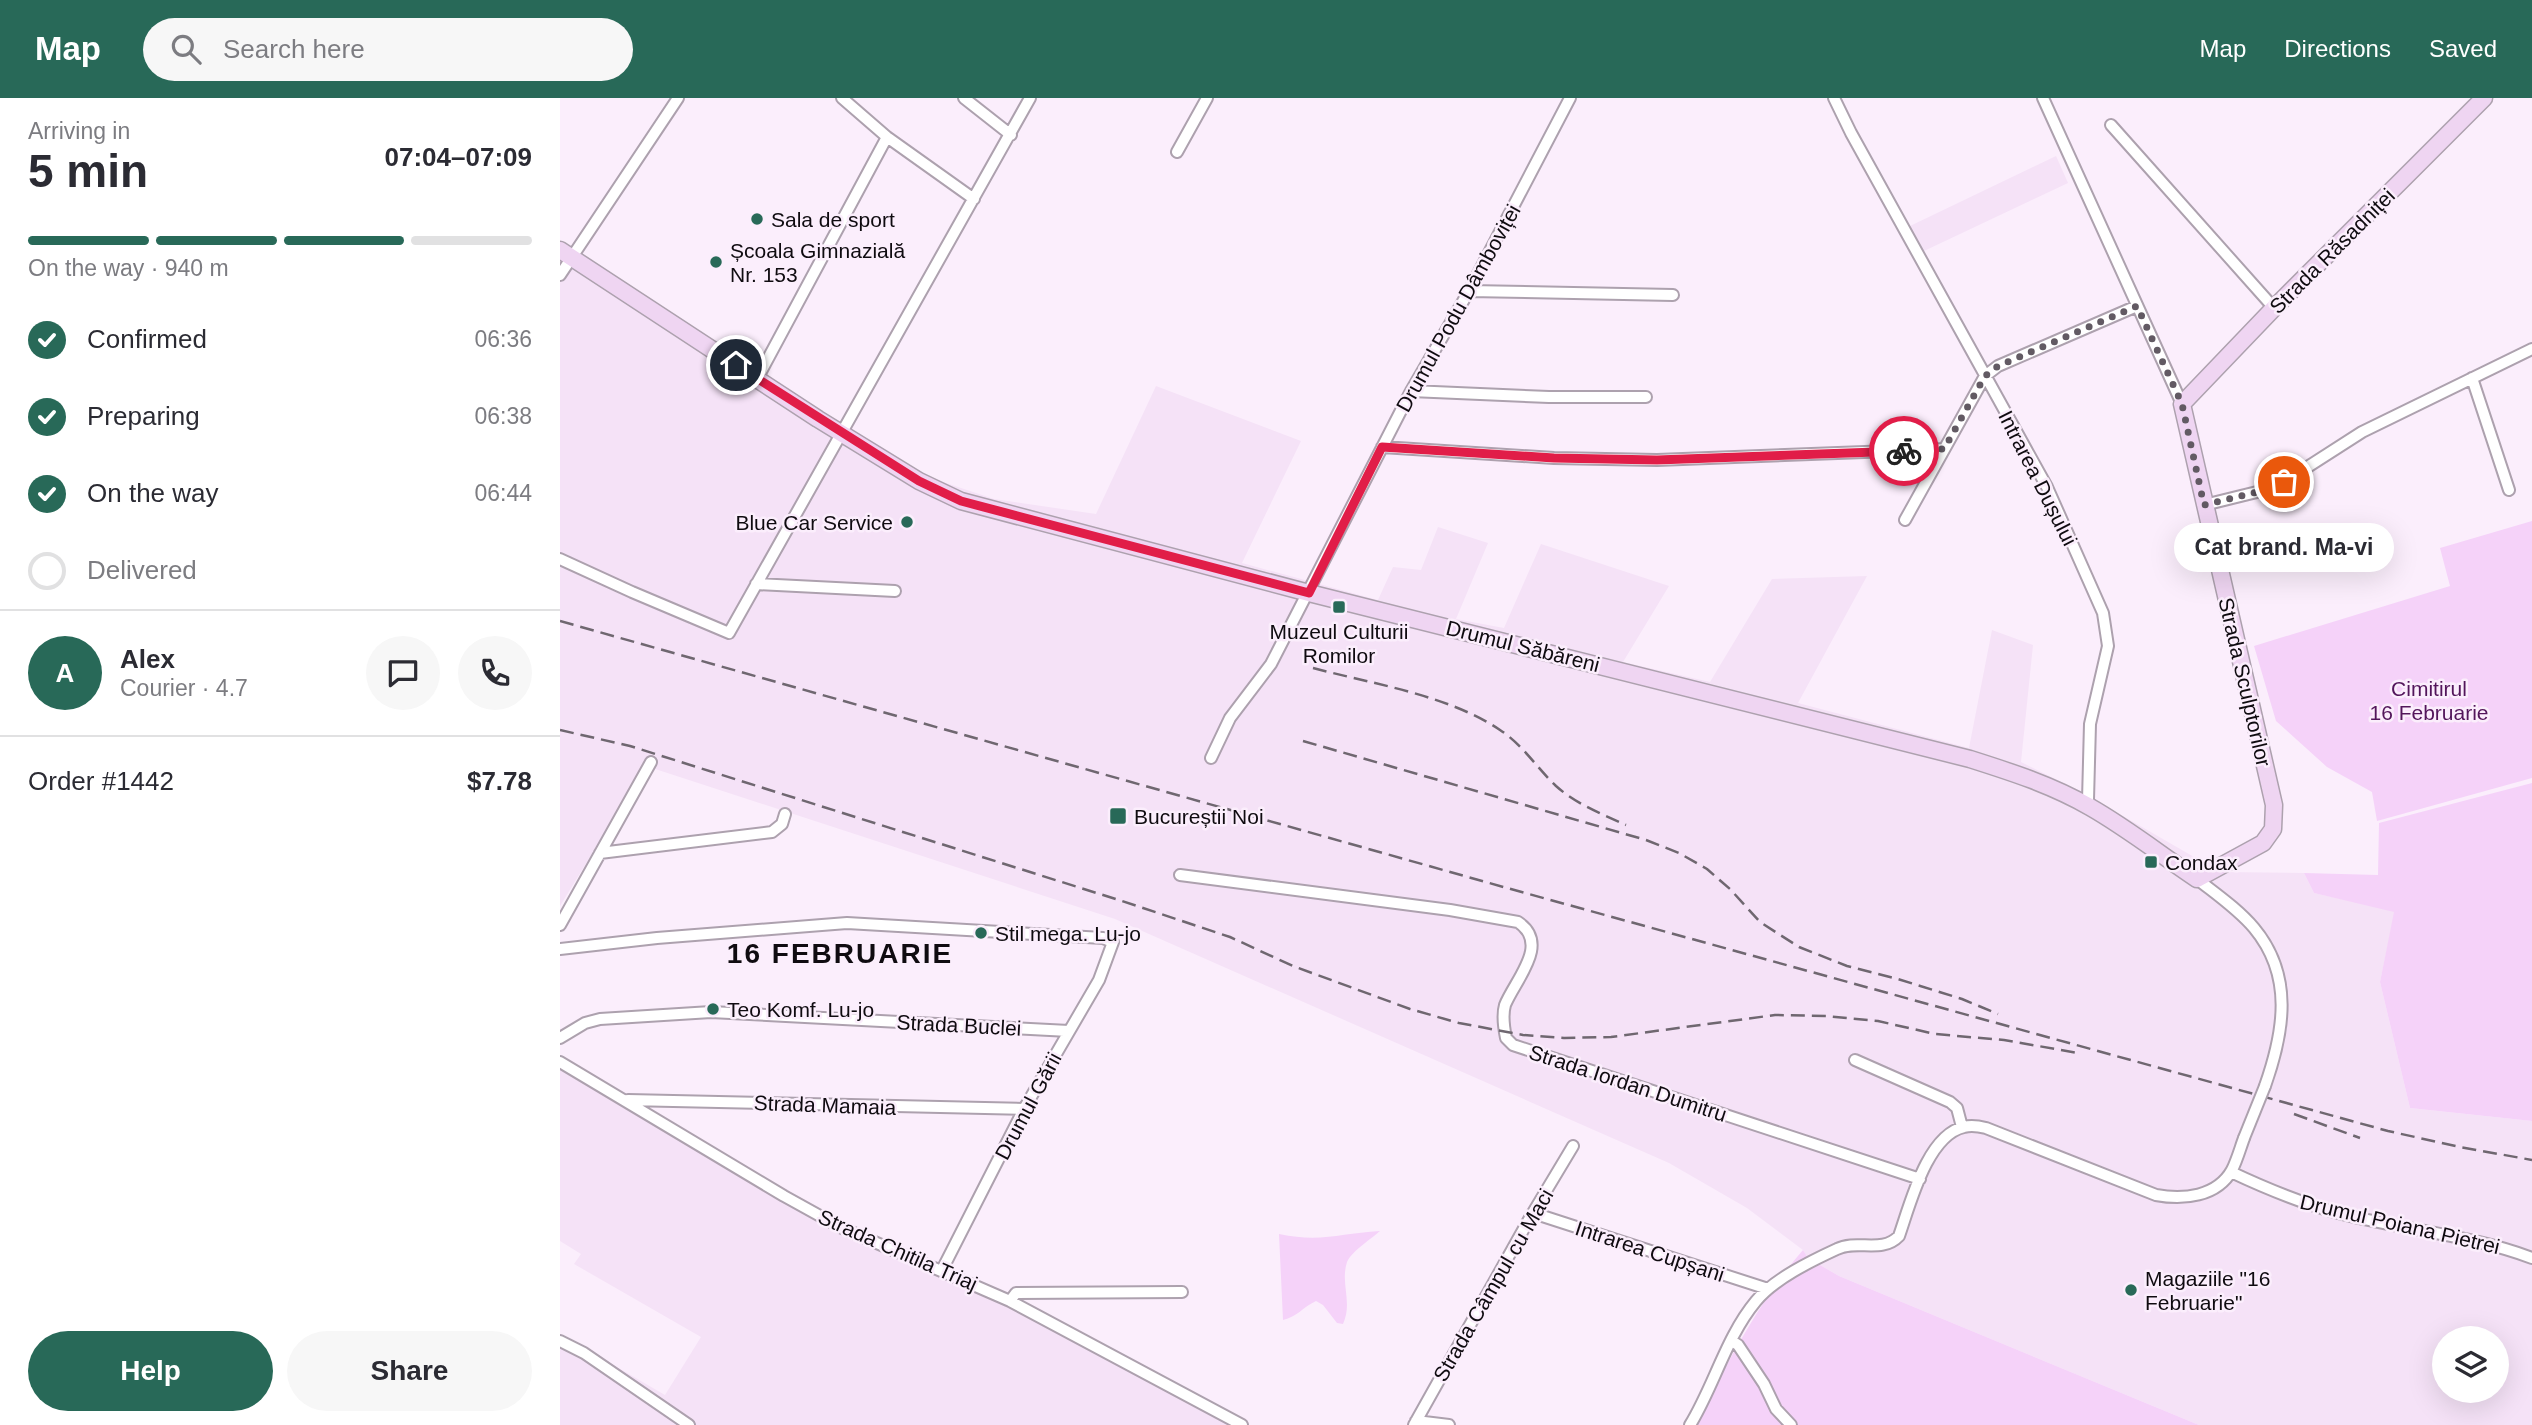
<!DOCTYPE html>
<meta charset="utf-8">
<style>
body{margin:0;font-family:Helvetica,sans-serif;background:#f7f7f7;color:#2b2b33;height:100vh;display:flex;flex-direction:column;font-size:26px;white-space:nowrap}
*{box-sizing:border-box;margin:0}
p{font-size:23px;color:#7c7c81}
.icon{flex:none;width:38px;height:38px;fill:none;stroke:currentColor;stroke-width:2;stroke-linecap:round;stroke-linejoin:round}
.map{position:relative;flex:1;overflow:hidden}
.panel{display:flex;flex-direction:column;background:#fff;width:560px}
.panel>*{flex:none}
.fabs{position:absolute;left:1872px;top:1228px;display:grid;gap:14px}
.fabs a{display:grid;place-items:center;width:77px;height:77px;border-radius:50%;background:#fff;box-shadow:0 7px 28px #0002;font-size:35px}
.pin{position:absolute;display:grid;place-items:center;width:60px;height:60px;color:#fff;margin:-30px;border:4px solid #fff;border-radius:50%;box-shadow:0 2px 7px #0007}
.courier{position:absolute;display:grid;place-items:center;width:70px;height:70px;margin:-35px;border:5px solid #e11d48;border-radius:50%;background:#fff;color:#222;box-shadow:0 2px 9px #0007}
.bubble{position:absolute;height:49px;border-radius:24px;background:#fff;box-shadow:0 7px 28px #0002;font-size:23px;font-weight:700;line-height:49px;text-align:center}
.summary em{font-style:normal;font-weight:700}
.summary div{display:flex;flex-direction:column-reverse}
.summary{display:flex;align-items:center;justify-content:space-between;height:119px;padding:0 28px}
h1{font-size:46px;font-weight:700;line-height:52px}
.bar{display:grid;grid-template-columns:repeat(4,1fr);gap:10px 7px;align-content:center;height:84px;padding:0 28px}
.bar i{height:9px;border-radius:5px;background:#e1e1e2}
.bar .active{background:#286958}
.bar p{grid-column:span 4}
.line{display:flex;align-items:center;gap:18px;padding:0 28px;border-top:2px solid #e1e1e2}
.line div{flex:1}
.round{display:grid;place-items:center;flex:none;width:74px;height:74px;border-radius:37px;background:#f7f7f7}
ol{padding:0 28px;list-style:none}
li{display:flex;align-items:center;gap:21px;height:77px}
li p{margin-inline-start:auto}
li .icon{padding:7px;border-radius:50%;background:#286958;color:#fff;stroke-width:4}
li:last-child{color:#7c7c81}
li i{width:38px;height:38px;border:4px solid #e1e1e2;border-radius:50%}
.action{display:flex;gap:14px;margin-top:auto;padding:14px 28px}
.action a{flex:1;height:80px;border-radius:42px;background:#286958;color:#fff;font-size:28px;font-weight:700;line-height:80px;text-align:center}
.action a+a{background:#f7f7f7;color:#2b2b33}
header{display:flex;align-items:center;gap:42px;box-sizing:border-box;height:98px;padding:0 35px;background:#286958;color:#fff}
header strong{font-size:33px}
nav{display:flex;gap:38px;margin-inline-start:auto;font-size:24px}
.search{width:490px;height:63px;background:#f7f7f7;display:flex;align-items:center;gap:18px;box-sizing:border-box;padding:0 24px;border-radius:38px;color:#7c7c81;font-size:26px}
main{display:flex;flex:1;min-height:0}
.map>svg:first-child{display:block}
.built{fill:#f5e2f7;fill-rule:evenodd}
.green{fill:#f5d2f9}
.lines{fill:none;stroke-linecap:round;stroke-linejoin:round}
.minor-casing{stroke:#ada1ae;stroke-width:14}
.secondary-casing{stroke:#ada1ae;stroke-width:19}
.minor{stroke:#fff;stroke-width:10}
.secondary{stroke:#efd5f2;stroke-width:16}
.rail{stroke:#6f6770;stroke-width:2.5;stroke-dasharray:14 7;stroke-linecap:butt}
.minor-bridge-casing{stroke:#ada1ae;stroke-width:14;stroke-linecap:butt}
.minor-bridge{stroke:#fff;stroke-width:10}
.done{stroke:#625a63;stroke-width:7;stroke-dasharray:0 12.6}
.route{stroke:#e11d48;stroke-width:9}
.poi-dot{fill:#286958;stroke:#fbeefc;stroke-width:2.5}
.labels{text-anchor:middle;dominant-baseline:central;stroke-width:5;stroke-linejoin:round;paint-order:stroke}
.poi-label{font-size:21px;fill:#0f0b10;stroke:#fbeefc;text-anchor:start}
.street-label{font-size:21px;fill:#0f0b10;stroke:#fbeefc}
.park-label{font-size:21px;fill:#53165b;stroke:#fbeefc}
.district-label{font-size:28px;font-weight:bold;letter-spacing:2px;fill:#0f0b10;stroke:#fbeefc}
</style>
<header>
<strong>Map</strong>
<div class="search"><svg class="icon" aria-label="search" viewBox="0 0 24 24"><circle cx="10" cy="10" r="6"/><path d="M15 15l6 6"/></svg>Search here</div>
<nav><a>Map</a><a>Directions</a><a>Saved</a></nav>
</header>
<main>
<section class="panel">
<div class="summary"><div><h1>5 min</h1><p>Arriving in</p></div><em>07:04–07:09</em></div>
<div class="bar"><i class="active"></i><i class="active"></i><i class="active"></i><i></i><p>On the way · 940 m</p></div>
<ol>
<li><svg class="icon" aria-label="check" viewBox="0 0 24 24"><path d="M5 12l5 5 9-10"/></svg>Confirmed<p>06:36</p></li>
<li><svg class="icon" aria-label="check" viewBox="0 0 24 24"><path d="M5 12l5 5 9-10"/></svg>Preparing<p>06:38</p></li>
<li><svg class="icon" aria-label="check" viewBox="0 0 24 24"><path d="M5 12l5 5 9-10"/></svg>On the way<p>06:44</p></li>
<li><i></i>Delivered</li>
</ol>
<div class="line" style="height:126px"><b class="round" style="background:#286958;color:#fff">A</b><div><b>Alex</b><p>Courier · 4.7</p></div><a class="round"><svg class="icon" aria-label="chat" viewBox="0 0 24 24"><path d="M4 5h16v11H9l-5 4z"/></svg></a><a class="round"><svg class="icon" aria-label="phone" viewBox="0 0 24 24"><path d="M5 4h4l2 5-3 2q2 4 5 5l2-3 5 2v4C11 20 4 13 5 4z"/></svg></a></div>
<div class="line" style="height:91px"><div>Order #1442</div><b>$7.78</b></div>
<div class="action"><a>Help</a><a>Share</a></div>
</section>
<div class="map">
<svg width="1972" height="1327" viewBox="0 0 1972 1327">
<rect width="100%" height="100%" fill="#fbeefc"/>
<!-- built -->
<path class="built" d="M1496,58L1508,85L1364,153L1350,128Z
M0,147L286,332L374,381L434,401L536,416L596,288L741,343L682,465L818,502L833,469L861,472L878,429L928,445L896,521L944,530L981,446L1109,488L1063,564L1150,584L1212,481L1307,478L1238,605L1409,650L1432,532L1473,547L1461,664L1518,692L1660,774L1744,775L1754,795L1835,813L1820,884L1850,1010L1972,1023V1327H1639L1279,1178L1248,1160L1243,1152L1187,1110L1109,1065L555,821L86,668L0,808ZM1885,1241H1937V1293H1885Z
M0,972L247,1115L451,1209L674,1327H0V1236L105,1297L141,1239L14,1166L21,1156L0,1143Z"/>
<!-- green -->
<path class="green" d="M1972,423V680L1817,723L1812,694L1767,669L1716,623L1694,548L1890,488L1880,450Z
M1972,685V1023L1850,1010L1820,884L1834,814L1754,795L1744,775L1818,777L1819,725Z
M820,1133C811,1141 792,1153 787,1164C780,1186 793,1204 783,1226L777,1225L763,1207L756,1203C743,1209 737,1219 723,1222L719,1136C761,1145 781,1135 820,1133Z
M1243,1152L1248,1160L1279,1178L1639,1327H1134C1167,1267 1198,1204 1243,1152Z"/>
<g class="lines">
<defs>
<path id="minor" d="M282,0L327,39L414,101
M404,0L451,37
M1274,0L1291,35L1487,389L1543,515L1548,548L1530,626L1528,702L1531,710
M1483,0L1622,306
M1551,27L1714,210
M617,54L647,0
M0,177L118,0
M909,193L1113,197
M1912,280L1949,392
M197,281L327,39
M851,293L989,299H1086
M822,349L994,360L1097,362L1384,351
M1644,407L1701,393L1724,384L1802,334L1972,251
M1345,422L1425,278L1438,268L1577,208
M0,461L72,494L169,535L470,0
M196,486L335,493
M651,660L670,620L711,566L851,293L909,193L1010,0
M40,755L212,734L222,726L225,716
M620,777L890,812L958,824C991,846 955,882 945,907C942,917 944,930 946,940L953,947L1360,1081
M1637,781C1656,796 1678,811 1694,830C1734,878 1724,934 1705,988
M0,827L91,664
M0,851L97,840L287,825L543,840L553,844L539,882L464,1011L382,1172
M0,940L25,925L40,921L151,914L509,933
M1295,962L1390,1004L1397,1010L1402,1029
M0,964L224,1098L280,1129L450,1203L682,1327
M68,1002L464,1011
M1671,1074C1707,1091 1743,1106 1782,1116C1845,1132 1911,1137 1972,1160
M973,1115L1208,1191
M450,1203L456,1195L622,1194
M0,1243L24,1255L129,1327
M1172,1243L1178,1247L1204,1286L1216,1311L1231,1327
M856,1323L889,1327
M854,1327L971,1118L1013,1048
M1130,1327C1154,1288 1166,1239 1196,1203C1214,1181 1251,1163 1277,1151C1297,1141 1322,1156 1339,1138C1350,1107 1367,1037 1404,1029C1411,1027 1418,1028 1426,1030L1596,1097C1623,1102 1657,1099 1672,1072C1677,1062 1680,1051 1684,1040"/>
<path id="secondary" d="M0,152L258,321L359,383L401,403L749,495L1410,661C1451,674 1492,687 1530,709C1567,730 1601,757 1637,781L1703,745L1713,731L1714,707L1622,306L1714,210L1924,0"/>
</defs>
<!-- minor casing -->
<use href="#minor" class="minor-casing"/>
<!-- secondary casing -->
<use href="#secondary" class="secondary-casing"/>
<!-- minor -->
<use href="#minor" class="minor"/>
<!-- secondary -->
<use href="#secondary" class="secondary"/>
<!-- rail -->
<path class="rail" d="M0,523L947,790L1828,1033L1900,1049L1972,1062
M753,570C813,586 888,597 940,632C963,647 976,669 996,688C1016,706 1042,716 1066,727
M0,632L70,648L562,803L670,839L733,868L850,911L899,925L963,937L1004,940L1051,939L1215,917L1266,918L1318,923L1375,936L1444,942L1518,955
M743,643L1086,742L1119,755L1147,771L1170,791L1200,824L1239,849L1287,868L1338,881L1402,901L1438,916
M1734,1016L1800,1040"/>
<defs>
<path id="minor-bridge" d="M1684,1040L1705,988"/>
</defs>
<!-- minor-bridge casing -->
<use href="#minor-bridge" class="minor-bridge-casing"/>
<!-- minor-bridge -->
<use href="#minor-bridge" class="minor-bridge"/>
</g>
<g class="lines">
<!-- done -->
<path class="done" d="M1344,353L1384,351L1425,278L1438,268L1577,208L1622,306L1644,407L1701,393L1724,384"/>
<!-- route -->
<path class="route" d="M176,267L359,383L401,403L749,495L822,349L994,360L1097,362L1344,353"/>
</g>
<!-- markers -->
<g class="poi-dot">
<circle cx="197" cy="121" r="7"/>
<circle cx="156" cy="164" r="7"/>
<circle cx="347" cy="424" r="7"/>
<rect x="772" y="502" width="14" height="14" rx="3.5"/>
<rect x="549" y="709" width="18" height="18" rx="3.5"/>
<rect x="1584" y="757" width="14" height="14" rx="3.5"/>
<circle cx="421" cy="835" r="7"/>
<circle cx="153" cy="911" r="7"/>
<circle cx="1571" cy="1192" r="7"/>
</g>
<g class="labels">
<!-- poi labels -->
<g class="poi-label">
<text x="211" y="121">Sala de sport</text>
<text x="170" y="152">Școala Gimnazială<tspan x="170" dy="24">Nr. 153</tspan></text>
<text x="333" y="424" text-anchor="end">Blue Car Service</text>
<text x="779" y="533" text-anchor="middle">Muzeul Culturii<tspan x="779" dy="24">Romilor</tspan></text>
<text x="574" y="718">Bucureștii Noi</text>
<text x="1605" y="764">Condax</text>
<text x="435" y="835">Stil mega. Lu-jo</text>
<text x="167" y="911">Teo Komf. Lu-jo</text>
<text x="1585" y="1180">Magaziile "16<tspan x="1585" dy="24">Februarie"</tspan></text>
</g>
<!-- street labels -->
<g class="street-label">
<text transform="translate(1772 153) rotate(-45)">Strada Răsadniței</text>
<text transform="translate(898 210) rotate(-61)">Drumul Podu Dâmboviței</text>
<text transform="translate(1478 380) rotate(63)">Intrarea Dușului</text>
<text transform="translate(963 548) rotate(14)">Drumul Săbăreni</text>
<text transform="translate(1685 584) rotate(77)">Strada Sculptorilor</text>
<text transform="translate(399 927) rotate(3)">Strada Buclei</text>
<text transform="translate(1068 985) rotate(18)">Strada Iordan Dumitru</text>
<text transform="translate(265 1007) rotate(2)">Strada Mamaia</text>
<text transform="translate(468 1008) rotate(-62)">Drumul Gării</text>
<text transform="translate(1840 1126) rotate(13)">Drumul Poiana Pietrei</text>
<text transform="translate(338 1152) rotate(24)">Strada Chitila Triaj</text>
<text transform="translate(1090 1153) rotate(18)">Intrarea Cupșani</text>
<text transform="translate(933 1187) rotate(-60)">Strada Câmpul cu Maci</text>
</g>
<!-- park labels -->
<g class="park-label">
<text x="1869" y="590">Cimitirul<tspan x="1869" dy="24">16 Februarie</tspan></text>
</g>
<!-- district labels -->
<g class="district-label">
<text x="280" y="855">16 FEBRUARIE</text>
</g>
</g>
</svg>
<div class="fabs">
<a><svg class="icon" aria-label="layers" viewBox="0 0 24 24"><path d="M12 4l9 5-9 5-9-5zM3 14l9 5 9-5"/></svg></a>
</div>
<div class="pin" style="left:1724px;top:384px;background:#ea580c"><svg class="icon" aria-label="bag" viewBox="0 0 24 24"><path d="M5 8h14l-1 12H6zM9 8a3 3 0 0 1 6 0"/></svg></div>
<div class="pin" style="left:176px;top:267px;background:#1f2937"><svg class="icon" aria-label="home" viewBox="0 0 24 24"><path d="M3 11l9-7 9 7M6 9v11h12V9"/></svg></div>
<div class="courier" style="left:1344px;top:353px"><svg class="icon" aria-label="bike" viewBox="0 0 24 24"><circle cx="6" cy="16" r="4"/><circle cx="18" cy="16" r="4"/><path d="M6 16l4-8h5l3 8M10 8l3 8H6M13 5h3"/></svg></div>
<div class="bubble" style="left:1614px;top:425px;width:220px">Cat brand. Ma-vi</div>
</div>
</main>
